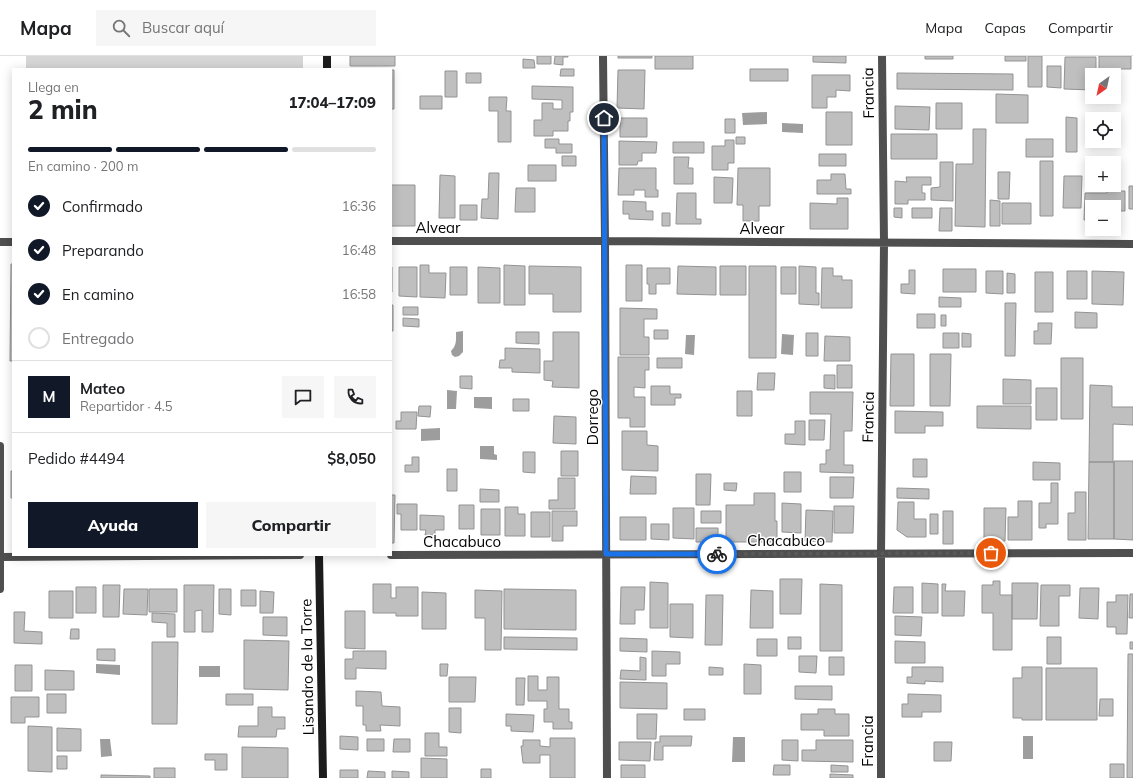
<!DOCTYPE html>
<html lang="es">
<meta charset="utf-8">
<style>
body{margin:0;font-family:Mulish,sans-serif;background:#f6f6f6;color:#202124;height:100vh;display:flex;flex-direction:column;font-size:15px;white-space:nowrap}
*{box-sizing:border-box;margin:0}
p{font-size:13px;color:#757577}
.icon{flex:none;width:22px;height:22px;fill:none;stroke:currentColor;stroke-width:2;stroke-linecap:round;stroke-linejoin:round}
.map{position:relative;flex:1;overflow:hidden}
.panel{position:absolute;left:12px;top:12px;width:380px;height:488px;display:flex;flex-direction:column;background:#fff;border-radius:0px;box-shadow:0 2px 10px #0003}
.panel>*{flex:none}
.needle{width:26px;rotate:213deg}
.tools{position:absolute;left:1085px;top:12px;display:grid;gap:8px}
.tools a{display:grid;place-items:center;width:36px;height:36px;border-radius:0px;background:#fff;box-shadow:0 2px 10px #0003;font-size:20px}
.pin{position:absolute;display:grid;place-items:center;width:34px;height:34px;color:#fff;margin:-17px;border:2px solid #fff;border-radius:50%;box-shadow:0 1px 4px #0007}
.courier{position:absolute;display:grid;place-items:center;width:40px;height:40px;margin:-20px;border:3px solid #1a73e8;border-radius:50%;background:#fff;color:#222;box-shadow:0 1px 5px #0007}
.summary em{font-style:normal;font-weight:800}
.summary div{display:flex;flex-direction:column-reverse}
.summary{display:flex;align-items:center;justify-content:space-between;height:68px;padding:0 16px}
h1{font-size:26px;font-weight:800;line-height:30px}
.bar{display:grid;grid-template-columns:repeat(4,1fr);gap:6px 4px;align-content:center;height:48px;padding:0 16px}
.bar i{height:5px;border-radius:3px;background:#e0e0e0}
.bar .current{background:#111827}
.bar p{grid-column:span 4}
.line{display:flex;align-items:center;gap:10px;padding:0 16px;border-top:1px solid #e0e0e0}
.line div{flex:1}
.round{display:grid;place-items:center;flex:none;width:42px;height:42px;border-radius:0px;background:#f6f6f6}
ol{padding:0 16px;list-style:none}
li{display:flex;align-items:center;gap:12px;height:44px}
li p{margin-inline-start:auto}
li .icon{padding:4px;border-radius:50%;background:#111827;color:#fff;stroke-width:4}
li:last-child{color:#757577}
li i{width:22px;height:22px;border:2px solid #e0e0e0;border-radius:50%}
.button{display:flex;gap:8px;margin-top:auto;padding:8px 16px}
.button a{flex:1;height:46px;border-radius:0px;background:#111827;color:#fff;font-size:16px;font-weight:800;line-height:46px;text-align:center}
.button a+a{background:#f6f6f6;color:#202124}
header{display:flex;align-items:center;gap:24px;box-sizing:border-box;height:56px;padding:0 20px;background:#fff;border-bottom:1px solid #e0e0e0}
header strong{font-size:19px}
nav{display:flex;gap:22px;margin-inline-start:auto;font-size:14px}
.search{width:280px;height:36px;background:#f6f6f6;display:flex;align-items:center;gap:10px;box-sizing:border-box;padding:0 14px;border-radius:0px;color:#757577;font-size:15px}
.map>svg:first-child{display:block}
.green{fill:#d6d6d6}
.water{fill:#9d9d9d}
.building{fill:#bfbfbf;stroke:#939393}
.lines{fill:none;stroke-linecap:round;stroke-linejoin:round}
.street{stroke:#4f4f4f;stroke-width:8}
.secondary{stroke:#1c1c1c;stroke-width:8}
.done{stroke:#595959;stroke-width:4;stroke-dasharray:0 7.2}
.route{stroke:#1a73e8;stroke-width:5}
.labels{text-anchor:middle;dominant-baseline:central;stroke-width:3;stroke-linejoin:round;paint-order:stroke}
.street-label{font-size:15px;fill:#000;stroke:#fff}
</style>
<header>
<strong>Mapa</strong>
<div class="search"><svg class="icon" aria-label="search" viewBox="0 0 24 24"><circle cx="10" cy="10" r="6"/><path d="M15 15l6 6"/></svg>Buscar aquí</div>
<nav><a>Mapa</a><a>Capas</a><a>Compartir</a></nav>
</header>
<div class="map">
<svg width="1133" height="722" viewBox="0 0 1133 722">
<rect width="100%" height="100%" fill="#fff"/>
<!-- green -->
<path class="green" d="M26,0H303V13H26Z"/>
<!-- water -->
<path class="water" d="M767,56V68L743,69L742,57Z
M782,67L803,68V77L782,76Z
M463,275V296L459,300L455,301L452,299L451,295C457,289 456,284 456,276Z
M782,278L794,279L793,299L781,298Z
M686,279H695L694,299L685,298Z
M447,334L457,335L456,353H447Z
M474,341H492V353L474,352Z
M440,372V384L421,385V373Z
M480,390H494V398L497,399V404L480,403Z
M96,608L120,609V619L96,617Z
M199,610H220V621H199Z
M1023,680H1033V703H1023Z
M733,681H745V706H732Z
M100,683H110L112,700L101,701Z"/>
<!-- building -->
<path class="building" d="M350,0H395V10H350Z
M537,0H551V8H537Z
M555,0H568V1H563V9L554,8Z
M618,0H652V2H618Z
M655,0H693V13H655Z
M813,0H846V7L813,6Z
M925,0H953V3H925Z
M1005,0H1026V5H1005Z
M1028,0H1042V31H1028Z
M1099,0H1131V13H1099Z
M1065,1H1096V19H1092V34L1064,33Z
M523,3L534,4L535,12H523Z
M1047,10H1061V32L1047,31Z
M561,13H574V20H560Z
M750,13H788V25H750Z
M391,14H394V53H391Z
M618,14H645L644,53L617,52Z
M445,15H457V41H445Z
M466,17H481V27H466Z
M897,17L1013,18V34L897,33Z
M812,19H850V35L836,34V41H827V52H812Z
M532,30L573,31V56H570V65H568V75H553V80H534V64H542V47H553V53H562V44L532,43Z
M996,38L1028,39V67H996Z
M420,40H442V53H420Z
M489,41H507L506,55H511V86H498V55H489Z
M936,47H962V73H936Z
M895,50L930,51L929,74L895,73Z
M826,56H852V89H826Z
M1066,61L1077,62V96H1066Z
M620,62H647V81H620Z
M725,63H735V77H725Z
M973,73H986L985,171L955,170L956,108H973Z
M891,78H937V103H891Z
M736,81H745V88H736Z
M545,83H559V88H572V97H556V92H545Z
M1026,83H1053V101H1026Z
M725,84H734V107H728V114H712V90H725Z
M619,85L657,86L656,97H642V105H638L637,109H619Z
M673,86H704V97H673Z
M819,98H846V110H819Z
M562,100H576V110H562Z
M674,101H689L688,112H693V128H674Z
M1040,105H1053V160H1040Z
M940,106H953V145L931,144V132L940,131Z
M528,109H556V125H528Z
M619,112H656V134H658V141H645V134H634V139H618Z
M738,112H770V150H759V165H743V149H737Z
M998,116H1010L1009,143H998Z
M489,117H499L498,163L481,162L482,143H488Z
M831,118H845L846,133H851V138H817V124H831Z
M440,119L455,120V162H439Z
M1114,119H1117V135H1125V155H1116V166H1114V151H1092V164H1084L1085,137H1107V129H1114Z
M1064,120H1082L1081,152H1063Z
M714,121L733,122L732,147H714Z
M906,121H931V129H922V137H925V144H908V148H895V125L907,126Z
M391,129H415V170H391Z
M1129,130H1133V153H1129Z
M516,132H535V156H515Z
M677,137H696V163H701V168H676Z
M837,142H848V173H810V147L837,148Z
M990,144L1000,145V170H990Z
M623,145L646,146V155H653V164L629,163V158H623Z
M1002,147H1031V168H1002Z
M460,149H477V164H460Z
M894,152H902V162L894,161Z
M912,152H932V162H912Z
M940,152H952V175H939Z
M662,157H670V170H662Z
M11,208H13V305H10Z
M420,209H429V217H446L445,242L420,241Z
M504,209L525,210V249H504Z
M626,209H642V245H626Z
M529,210L581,211V256H553V238H529Z
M678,210L716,211V239L677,238Z
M720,210H746V239H720Z
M749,210H776V302H749Z
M799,210L816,211V237H819V249L799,248Z
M391,211H392V236H391Z
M399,211H417V241L399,240Z
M450,211H467V239H450Z
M478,211L500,212V247H478Z
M781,211H796V238H781Z
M647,212H670V228H656V238H649V228H647Z
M822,212H833V220H842V224H852V252H821Z
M943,213H976V236H943Z
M909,214H915V238L901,237V228H909Z
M986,215H1003V238L986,237Z
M1067,215H1087V243H1067Z
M1092,215L1124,216L1123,249L1092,248Z
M1035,216H1053V256H1035Z
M1007,217L1015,218V237H1007Z
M939,241L961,242V251H939Z
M1005,247H1016L1015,300H1005Z
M391,249H393V275H391Z
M403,251H418V259H403Z
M620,252L657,253V263H644V281H649V299H620Z
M1075,256L1097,257V272H1075Z
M917,258H935V272H917Z
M941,259H946V270H941Z
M403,262L419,263V271L403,270Z
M1038,267H1052L1051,288H1034V275H1038Z
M654,274H668V283H654Z
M516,276H539V288L516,287Z
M553,276H579V332L552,331L553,325L544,324V305H553Z
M806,277H818V300H806Z
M943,277H959V292H943Z
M962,277L971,278V291H962Z
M825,280L850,281V305H824Z
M505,292L540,293V317L512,316V312H499L500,304H505Z
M891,298H914V350H890Z
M930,298H951L950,350H930Z
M618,301H649V314H645V332L634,331V341H645V371H630V362H618Z
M657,302H682V312H657Z
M1061,302H1083V363H1061Z
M837,309H852V332H837Z
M758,317H775L774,334H757Z
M824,319H835V333L824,332Z
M460,320H472V333L460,332Z
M1003,323L1031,324V348H1003Z
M1090,329L1112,330V351H1133V369L1113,368V406H1089Z
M651,330H670V338H681V342H675V349H651Z
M1036,332H1057V364H1036Z
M737,335H752V360H737Z
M810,336H853L852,375H844V409H853V417L820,416V408H826V394H830L831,358H810Z
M513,343H529V355H513Z
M419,350H431L430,361L418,360Z
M977,350H1031V373L977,372Z
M895,355L943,356V370H925V377H895Z
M401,356H417L416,373H396V365H401Z
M554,360L576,361V388L553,387Z
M809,364H825L824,384H809Z
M795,365H805V389L785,388V378H795Z
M622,375H647V389L658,390V415L622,414Z
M561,395H578V420H561Z
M523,396H535V417L523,416Z
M412,401H419V416H405V409H412Z
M913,403H927V421H913Z
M1114,405H1133V484L1114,483Z
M1033,406L1060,407V424H1033Z
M1089,406H1114V483H1088Z
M447,413H457V435H447Z
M11,415H13V442H11Z
M784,416H801V436H784Z
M696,418H711L710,449H696Z
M631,420L656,421V438H630Z
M830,421H854L853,442H830Z
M558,422H575V453H549V444H558Z
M724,427H737L736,435L724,434Z
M1051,427H1058V468H1046V472H1039V447H1051Z
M897,432L929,433V443L897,442Z
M480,433L499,434V446H480Z
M1075,436H1086V484H1068V457H1075Z
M754,437H775V465H777V486H726V449H754Z
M391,439H395L394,487H391Z
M1018,445H1032V484H1008V461H1018Z
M898,446H914V463H926V481H907L897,474Z
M782,447L801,448V477L782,476Z
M397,448H417V474H401V458H397Z
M459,449H474V473H459Z
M834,450H854L853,477H834Z
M505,451H518V458H525V480H505Z
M673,452H694V483L673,482Z
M984,452H1006L1005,485H984Z
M481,453H500V479H481Z
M806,454L833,455L832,486L805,485Z
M552,455H577V470H563V485H552Z
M701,455H721V467H701Z
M943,455H953V488H943Z
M531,456H550V481H531Z
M930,458H938V478H930Z
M420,459L444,460V474H435V479H425L426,474H420Z
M620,461H646V484H620Z
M651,468H669V484L651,483Z
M696,472H718V486H696Z
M780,523H802L801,558H780Z
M993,525H1000V539H1012V594H993V557H982V529H993Z
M650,526L668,527V572H650Z
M922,527L938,528V557H922Z
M1012,527H1038L1037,563H1012Z
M373,528H391V542H396V531H418V560H396V557H373Z
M820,528L842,529V595H820Z
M942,528H946L945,535H965L964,560H942Z
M103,529H120L119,561H103Z
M184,529H214L213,576H202V554L195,555V576H184Z
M1041,529H1070V540H1059V570H1040Z
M76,531H96V557H76Z
M621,531H645L644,554H635V568H620Z
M894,531H913V557H893Z
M1080,532H1099L1098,563L1079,562Z
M124,533H148L147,559L123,558Z
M149,533H177V556H149Z
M219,533H231V559L219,558Z
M504,533L576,534V574L504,573Z
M241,534H256V550H241Z
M475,534L502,535L501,594H485V562H475Z
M751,534L773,535V572H750Z
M49,535H73V562H49Z
M260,535L274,536L273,557H260Z
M422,536L446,537V573H422Z
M1130,538H1133V562H1129Z
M706,539H723L722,589H705Z
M1116,539H1128L1127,578H1116V571H1107V546H1116Z
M670,548H693V582L670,581Z
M345,555H365V593L345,592Z
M14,556H25L24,575L42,576V588L14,587Z
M152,557L175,558V581H167V567L152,566Z
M895,560L922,561L921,580L895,579Z
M263,561H287V580L263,579Z
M71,573H79V583H70Z
M504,581L577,582V594L504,593Z
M788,581H801V593H788Z
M1047,581H1061V608H1047Z
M620,582L647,583V596L620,595Z
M757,583H777V600H757Z
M244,584L289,585L288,634L244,633Z
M895,585L925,586V607H895Z
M152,586H178L177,668H152Z
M1130,586H1133V593H1130Z
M97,593H115V605L97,604Z
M353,595H386V613L356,612V623H345V603H353Z
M652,595L680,596V608H666V620H652Z
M1128,598H1133V722H1127Z
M799,600H817L816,617L799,616Z
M640,601L646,602V624L620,623L621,614L640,615Z
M829,601H844V619H829Z
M440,608H448L447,620H440Z
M744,608L761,609V638H744Z
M15,609H32V635H15Z
M709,611L723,612V619H709Z
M912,611H943V626L925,625V628L907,627V621H912Z
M1022,611H1042V664H1022V662H1013V622H1022Z
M1046,612H1097V664H1046Z
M45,614L74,615V634H45Z
M528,620H538V634H547V621H559V653H569V666H572V673H553V666H544V653H547V645H528Z
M449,621H476L475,646H449Z
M516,622H525L524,649H516Z
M620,626L667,627V653L620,652Z
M795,630H832V644L795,643Z
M356,635L381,636L382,650L400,651V670L380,669L381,675H366V669H363V650H356Z
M47,638H66V657H47Z
M226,638H253V649H226Z
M908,638L941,639V656H922V661H902V648H908Z
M11,641H39V661H25V667H11Z
M1100,643H1113V660H1099Z
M258,651H272V661H285V673H277L276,681H238L239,670H258Z
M449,652H461V677L449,676Z
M684,653H705V664H684Z
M818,653H835V658H849V680H824V674H801V658H818Z
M506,658L534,659L533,676L511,675V670H506Z
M637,658H657L656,683H637Z
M28,670L52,671V716L28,715Z
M57,672L81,673V695H57Z
M425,677H439V691H447V700H425Z
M340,680L358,681V694L340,693Z
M660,680H692L691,690H663V704H654L655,686H660Z
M550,682H575V722H550V699H540V707H523L521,690H523V684H540V690L550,691Z
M367,683H384V695H367Z
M394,683H410V696H393Z
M782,684H798V705L782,704Z
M816,684H853V706L802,705V694H816Z
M619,686H651L650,705L619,704Z
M934,686H952L951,705H934Z
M242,691L288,692V722H242Z
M205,698H227V714H215V704H205Z
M57,700H67V713H57Z
M421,702L447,703V722H421Z
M1110,708H1124V722H1110Z
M621,709H645V722H621Z
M774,709H790V719H773Z
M831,709L848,710V716H831Z
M154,712H175V722H154Z
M481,713H491V722H481Z
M340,714H358V722H340Z
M368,715L385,716V722H367Z
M392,715L409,716V722H392Z
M830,718L853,719V722H830Z
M101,719L150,720V722H101Z"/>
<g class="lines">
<!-- street -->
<path class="street" d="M603,0L605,185L607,722
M391,185H605L1133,188
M0,186H13
M0,390V533
M391,499L1133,497
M0,501L300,499
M881,722V497L884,187L882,0"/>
<!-- secondary -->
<path class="secondary" d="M327,13V0
M319,499L323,722"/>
</g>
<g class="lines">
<!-- done -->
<path class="done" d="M717,498L991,497"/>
<!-- route -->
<path class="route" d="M604,62L606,498H717"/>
</g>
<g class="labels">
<!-- street labels -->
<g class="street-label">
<text transform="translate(868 37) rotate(-91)">Francia</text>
<text x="438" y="171">Alvear</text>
<text x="762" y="172">Alvear</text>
<text transform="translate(592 361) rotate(-90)">Dorrego</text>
<text transform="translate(868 361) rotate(-89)">Francia</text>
<text x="786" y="484">Chacabuco</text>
<text x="462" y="485">Chacabuco</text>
<text transform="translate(307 611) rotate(-91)">Lisandro de la Torre</text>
<text transform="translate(867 685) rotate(-90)">Francia</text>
</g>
</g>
</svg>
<div class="tools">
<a><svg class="needle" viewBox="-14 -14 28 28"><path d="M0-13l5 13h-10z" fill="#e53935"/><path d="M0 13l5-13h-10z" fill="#757577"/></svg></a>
<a><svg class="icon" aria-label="locate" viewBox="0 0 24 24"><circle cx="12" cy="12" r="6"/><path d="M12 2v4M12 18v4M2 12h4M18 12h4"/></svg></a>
<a>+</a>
<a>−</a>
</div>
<div class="pin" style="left:991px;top:497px;background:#ea580c"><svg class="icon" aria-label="bag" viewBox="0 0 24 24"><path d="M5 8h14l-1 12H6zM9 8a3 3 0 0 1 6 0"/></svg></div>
<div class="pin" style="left:604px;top:62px;background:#1f2937"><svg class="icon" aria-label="home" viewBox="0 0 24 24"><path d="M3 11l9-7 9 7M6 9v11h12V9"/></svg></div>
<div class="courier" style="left:717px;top:498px"><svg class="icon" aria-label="bike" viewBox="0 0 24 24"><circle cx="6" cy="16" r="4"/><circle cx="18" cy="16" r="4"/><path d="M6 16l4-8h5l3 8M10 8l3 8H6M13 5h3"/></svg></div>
<section class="panel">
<div class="summary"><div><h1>2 min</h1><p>Llega en</p></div><em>17:04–17:09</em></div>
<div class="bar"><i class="current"></i><i class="current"></i><i class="current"></i><i></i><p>En camino · 200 m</p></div>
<ol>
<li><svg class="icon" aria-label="check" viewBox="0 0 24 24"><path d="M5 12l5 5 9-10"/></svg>Confirmado<p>16:36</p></li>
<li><svg class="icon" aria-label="check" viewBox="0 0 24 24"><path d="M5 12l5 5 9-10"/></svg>Preparando<p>16:48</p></li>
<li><svg class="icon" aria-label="check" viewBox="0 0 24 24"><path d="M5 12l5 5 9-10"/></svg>En camino<p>16:58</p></li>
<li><i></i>Entregado</li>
</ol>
<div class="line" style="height:72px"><b class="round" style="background:#111827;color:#fff">M</b><div><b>Mateo</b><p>Repartidor · 4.5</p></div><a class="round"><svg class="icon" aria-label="chat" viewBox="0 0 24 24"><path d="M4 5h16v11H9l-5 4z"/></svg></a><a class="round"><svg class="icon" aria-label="phone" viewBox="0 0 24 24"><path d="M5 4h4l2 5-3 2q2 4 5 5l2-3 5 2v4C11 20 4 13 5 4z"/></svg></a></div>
<div class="line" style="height:52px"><div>Pedido #4494</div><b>$8,050</b></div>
<div class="button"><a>Ayuda</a><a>Compartir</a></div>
</section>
</div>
